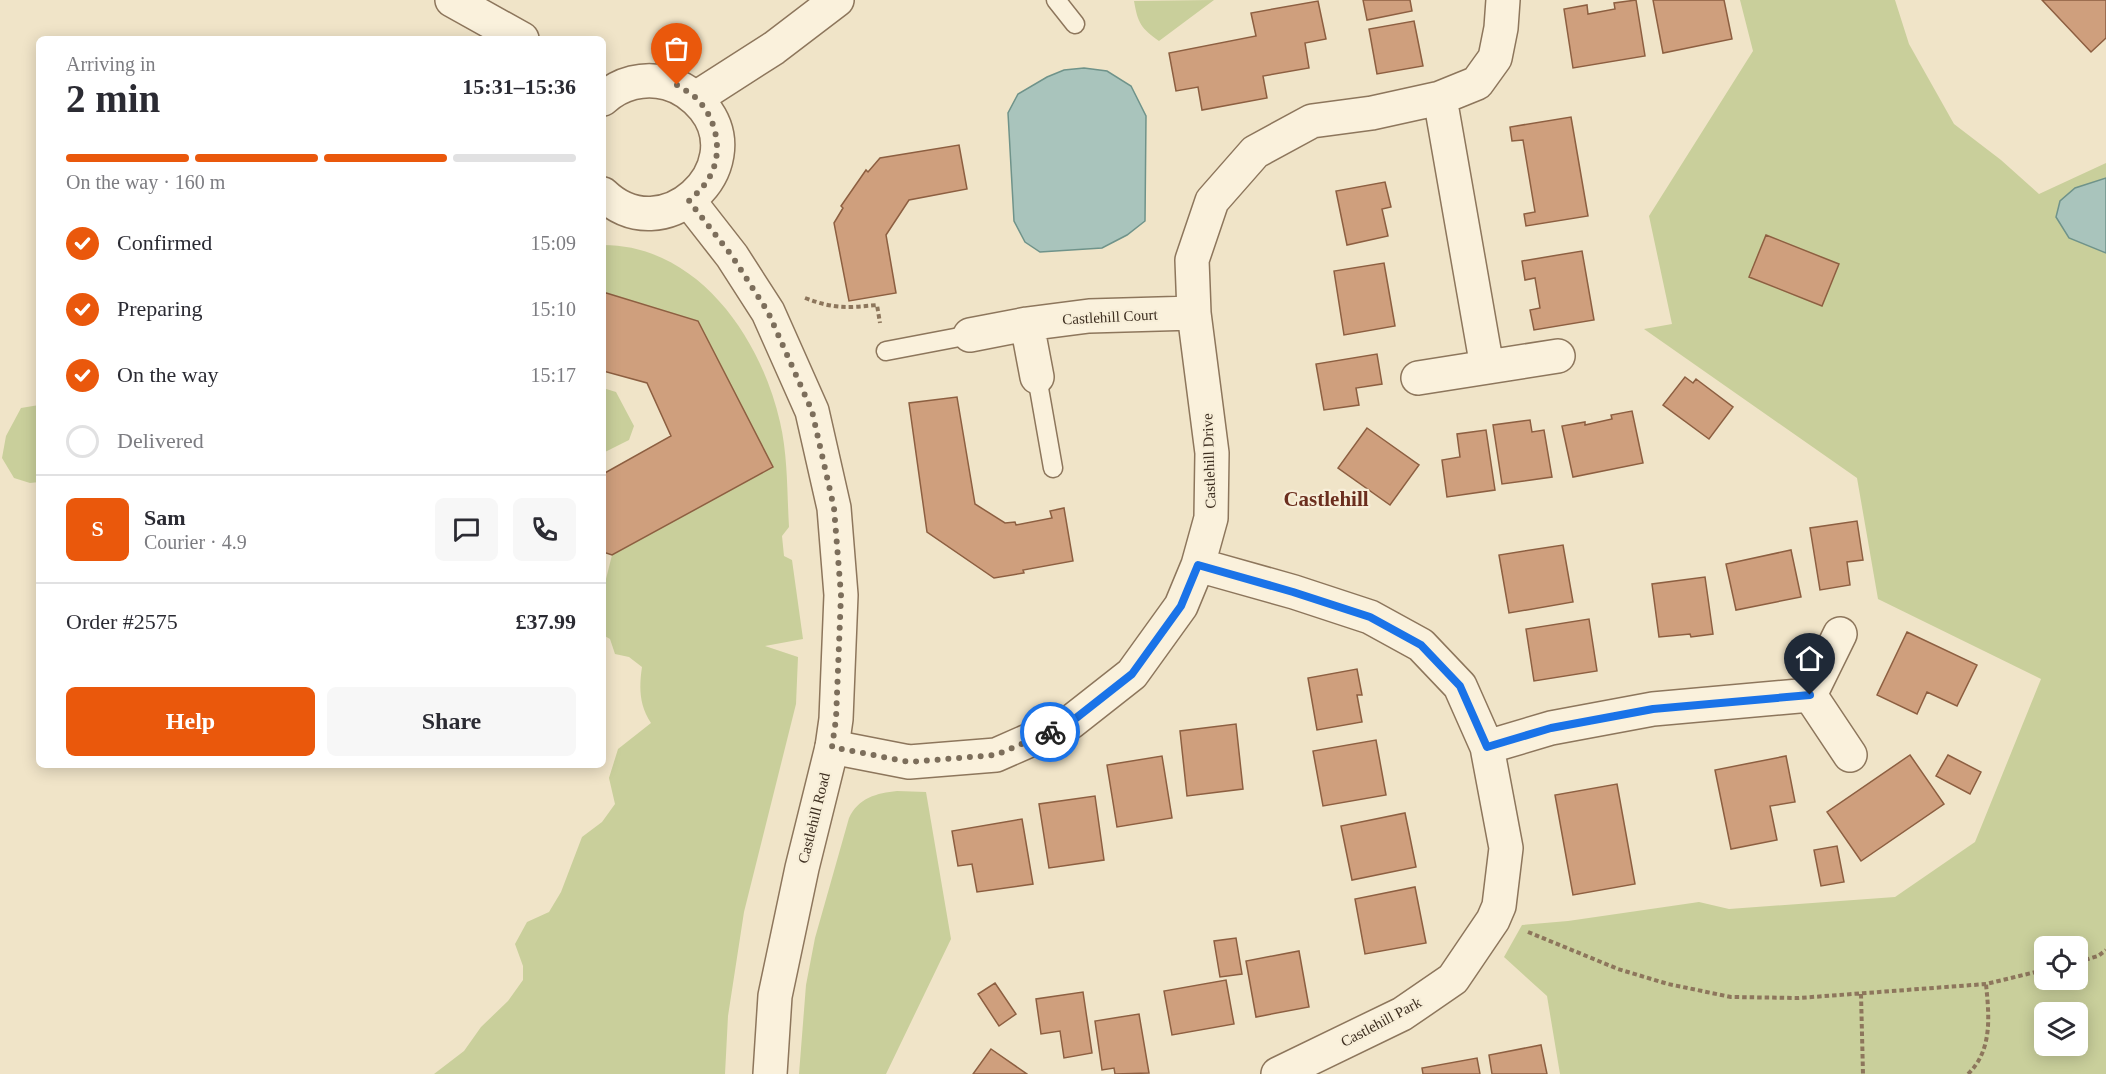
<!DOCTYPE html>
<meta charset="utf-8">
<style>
body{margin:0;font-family:"Times New Roman",serif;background:#f7f7f7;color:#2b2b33;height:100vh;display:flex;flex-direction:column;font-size:22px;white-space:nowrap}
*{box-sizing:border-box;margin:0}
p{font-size:20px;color:#7c7c81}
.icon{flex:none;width:33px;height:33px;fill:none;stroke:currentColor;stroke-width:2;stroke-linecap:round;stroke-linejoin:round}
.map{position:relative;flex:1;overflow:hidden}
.sheet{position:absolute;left:36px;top:36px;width:570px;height:732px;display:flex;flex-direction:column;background:#fff;border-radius:9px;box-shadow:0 3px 15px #0003}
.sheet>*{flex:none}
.tools{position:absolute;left:2034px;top:936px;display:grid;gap:12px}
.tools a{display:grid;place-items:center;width:54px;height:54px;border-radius:9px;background:#fff;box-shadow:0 3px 15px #0003;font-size:30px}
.pin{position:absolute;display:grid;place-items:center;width:51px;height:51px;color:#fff;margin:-62px -26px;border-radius:50% 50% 50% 0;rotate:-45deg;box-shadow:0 0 6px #0007}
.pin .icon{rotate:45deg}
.courier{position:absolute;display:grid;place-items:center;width:60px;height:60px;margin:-30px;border:4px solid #1a73e8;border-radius:50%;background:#fff;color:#222;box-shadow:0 2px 8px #0007}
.overview em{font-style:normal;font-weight:600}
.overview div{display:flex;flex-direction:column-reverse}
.overview{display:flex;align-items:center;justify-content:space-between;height:102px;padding:0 30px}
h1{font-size:39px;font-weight:600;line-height:45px}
.bar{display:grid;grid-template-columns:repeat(4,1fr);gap:9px 6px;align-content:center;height:72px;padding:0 30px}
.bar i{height:8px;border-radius:4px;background:#e1e1e2}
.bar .active{background:#ea580c}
.bar p{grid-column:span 4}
.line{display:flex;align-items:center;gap:15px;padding:0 30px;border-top:2px solid #e1e1e2}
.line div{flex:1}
.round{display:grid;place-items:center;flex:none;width:63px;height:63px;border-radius:9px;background:#f7f7f7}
ol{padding:0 30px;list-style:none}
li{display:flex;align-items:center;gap:18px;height:66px}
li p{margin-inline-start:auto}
li .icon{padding:6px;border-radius:50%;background:#ea580c;color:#fff;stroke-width:4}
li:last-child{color:#7c7c81}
li i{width:33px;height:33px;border:3px solid #e1e1e2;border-radius:50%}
.button{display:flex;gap:12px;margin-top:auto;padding:12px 30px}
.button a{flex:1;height:69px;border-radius:9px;background:#ea580c;color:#fff;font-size:24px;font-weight:600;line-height:69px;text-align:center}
.button a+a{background:#f7f7f7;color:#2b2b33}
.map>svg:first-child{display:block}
.green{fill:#c9cf9b;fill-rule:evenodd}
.water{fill:#a9c4bc;stroke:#6f938a;stroke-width:1.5}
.building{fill:#cf9f7d;stroke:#8d5f41;stroke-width:1.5}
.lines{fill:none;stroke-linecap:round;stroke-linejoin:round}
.service-casing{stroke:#8d765c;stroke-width:21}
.minor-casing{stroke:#8d765c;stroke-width:36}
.tertiary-casing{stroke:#8d765c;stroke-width:36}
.path{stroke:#8d765c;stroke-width:4;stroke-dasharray:4.5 3;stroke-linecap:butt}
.service{stroke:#faf1dc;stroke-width:18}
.minor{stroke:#faf1dc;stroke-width:33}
.tertiary{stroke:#faf1dc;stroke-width:33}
.done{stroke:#7c6e5b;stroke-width:6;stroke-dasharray:0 10.8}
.route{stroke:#1a73e8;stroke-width:8}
.labels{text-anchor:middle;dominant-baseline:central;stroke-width:4.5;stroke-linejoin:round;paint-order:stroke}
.street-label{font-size:15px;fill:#3d2e20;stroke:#f7eed8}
.district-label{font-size:21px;font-weight:bold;fill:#6b2e1e;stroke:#f7eed8}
</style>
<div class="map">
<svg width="2106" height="1074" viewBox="0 0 2106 1074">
<rect width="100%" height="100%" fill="#f0e4c8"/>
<!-- green -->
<path class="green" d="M1214,0L1159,41C1141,28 1138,24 1134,1Z
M1740,0H1895L1909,44L1954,124L2001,160L2039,194L2106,163V1074H1560L1547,996L1504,957L1522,925L1568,921L1699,902L1729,909L1895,897L1975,842L2041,679L1878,599L1857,478L1644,329L1672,324L1649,216L1753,51ZM2044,946H2078V980H2044ZM2044,1012H2078V1046H2044Z
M603,245C698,245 761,338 780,422C788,456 787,493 789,527L782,536L784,556L792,560L803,639L765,646L798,657L796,704L744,912L728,1016L725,1074H434L464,1051L481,1027L508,1001L523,980V966L515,944L527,922L549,912L561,892L582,837L602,822L615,804L609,778L618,749L651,723C639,705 639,687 642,667L629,657L615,654L610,639L603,635V580L606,579L612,555L773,467L698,322L603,292Z
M603,388L616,392L634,426L629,440L603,453Z
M39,405V482L30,483L14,478L2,458L6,436L21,408Z
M897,791L926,792L951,939L886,1074H799L806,985L815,938L849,818C858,798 877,793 897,791Z"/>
<!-- water -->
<path class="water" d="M1084,68L1107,71L1131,86L1146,116L1145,221L1127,235L1102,248L1040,252L1025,242L1014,221L1008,113L1018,94L1047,77L1064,70Z
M2106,178V253L2069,238L2056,217L2060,201L2075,188Z"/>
<!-- building -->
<path class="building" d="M1363,0H1410L1412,11L1367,20Z
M1636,0L1645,56L1573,68L1564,9L1587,5L1588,14L1615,9L1614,3Z
M1653,0H1724L1732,39L1663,53Z
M2042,0H2106V38L2091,52Z
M1318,1L1326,39L1305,43L1309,68L1263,76L1267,98L1202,110L1198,87L1176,91L1169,53L1256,36L1251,13Z
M1414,21L1423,66L1377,74L1369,29Z
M1571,117L1588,216L1526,226L1524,214L1535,212L1523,140L1512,141L1510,127Z
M959,145L967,189L909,200L886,235L896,293L849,301L834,223L843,208L841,206L866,170L868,172L880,158Z
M1385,182L1391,207L1382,209L1388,236L1347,245L1336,191Z
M1766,235L1839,264L1822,306L1749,277Z
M1582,251L1594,320L1534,330L1530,310L1540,308L1535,278L1525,280L1522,261Z
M1384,263L1395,326L1344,335L1334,271Z
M603,292L698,321L773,467L612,555L603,552V474L671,436L647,383L603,371Z
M1377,354L1382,384L1356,388L1359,405L1324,410L1316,364Z
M1685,377L1693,383L1696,379L1733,407L1709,439L1663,405Z
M957,397L975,504L1005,523L1015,522L1016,525L1052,518L1050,511L1064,508L1073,561L1023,570L1024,573L994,578L927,532L909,403Z
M1632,411L1643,463L1573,477L1562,426L1585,422V425L1612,419L1611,415Z
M1530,420L1532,432L1544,430L1552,477L1502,484L1493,425Z
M1367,428L1419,465L1390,505L1338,468Z
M1486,430L1495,490L1447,497L1442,460L1460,457L1457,434Z
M1857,521L1863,560L1847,562L1850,585L1820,590L1810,528Z
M1563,545L1573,602L1509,613L1499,555Z
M1791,550L1801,597L1736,610L1726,564Z
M1705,577L1713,634L1691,637L1690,634L1659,637L1652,584Z
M1589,619L1597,671L1534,681L1526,629Z
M1907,632L1977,665L1957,706L1927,692L1917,714L1877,695Z
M1357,669L1362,695H1357L1362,722L1317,730L1308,678Z
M1236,724L1243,789L1187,796L1180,731Z
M1376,740L1386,795L1323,806L1313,751Z
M1910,755L1944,804L1861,861L1827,812Z
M1948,755L1981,772L1970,794L1936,776Z
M1162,756L1172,818L1117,827L1107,765Z
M1786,756L1795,802L1770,806L1777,840L1731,849L1715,770Z
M1617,784L1635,884L1573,895L1555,795Z
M1095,796L1104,860L1049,868L1039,804Z
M1405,813L1416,867L1352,880L1341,826Z
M1022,819L1033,884L977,892L972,864L958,866L952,831Z
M1837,846L1844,882L1821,886L1814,850Z
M1415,887L1426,943L1365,954L1355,899Z
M1236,938L1242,974L1220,977L1214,941Z
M1299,951L1309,1007L1256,1017L1246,961Z
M1226,980L1234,1024L1172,1035L1164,991Z
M995,983L1016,1014L999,1026L978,994Z
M1083,992L1092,1053L1064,1058L1060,1031L1041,1034L1036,999Z
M1139,1014L1149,1073L1115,1074L1114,1068L1102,1070L1095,1021Z
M1541,1045L1547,1074H1492L1489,1055Z
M991,1049L1027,1074H973Z
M1477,1058L1480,1074H1423L1422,1068Z"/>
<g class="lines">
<defs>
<path id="service" d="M1056,0L1075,24
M886,351L970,335
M1037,377L1053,468"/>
<path id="minor" d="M696,98L774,48L837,0
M1440,98L1487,367
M1027,324L1037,377
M970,335L1027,324L1089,316L1194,313
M1418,378L1558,356
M1198,565L1294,592L1370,617L1421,645L1460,686L1487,747L1506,848L1499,906L1493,920L1453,979L1402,1014L1278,1074
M1840,634L1810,695L1850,755
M832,747L909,762L996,755L1071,722L1132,674L1181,606L1198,565L1211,518L1212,453L1194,313L1192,260L1212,201L1255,152L1312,121L1372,113L1440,98L1477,83L1495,58L1501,28L1503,0
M1487,747L1551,728L1653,709L1810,695"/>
<path id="tertiary" d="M452,0L522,39
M603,99C620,83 644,77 667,83C682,87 694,96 704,108C752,168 663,252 603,194
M689,201L732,256L768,312L812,411L834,508L841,595L836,719L832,747L802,868L775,996L770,1074"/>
</defs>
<!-- service casing -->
<use href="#service" class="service-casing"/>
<!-- minor casing -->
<use href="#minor" class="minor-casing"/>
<!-- tertiary casing -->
<use href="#tertiary" class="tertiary-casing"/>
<!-- path -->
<path class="path" d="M805,298C834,309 847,308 877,305L880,323
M1528,932L1618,969L1668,984L1731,997L1799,998L1986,984L2044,970
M2078,962L2098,956L2106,950
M1861,994L1863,1074
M1968,1074C1993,1050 1989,1015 1986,984"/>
<!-- service -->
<use href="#service" class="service"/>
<!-- minor -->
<use href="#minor" class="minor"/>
<!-- tertiary -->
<use href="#tertiary" class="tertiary"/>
</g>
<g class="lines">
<!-- done -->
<path class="done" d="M677,85C683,89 691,93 696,98C715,116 723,148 712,172C707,184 698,192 689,201L732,256L768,312L812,411L834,508L841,595L836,719L832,747L909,762L996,755L1050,732"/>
<!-- route -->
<path class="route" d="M1050,732L1071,722L1132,674L1181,606L1198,565L1293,592L1370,617L1421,645L1460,686L1487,747L1551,728L1653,709L1810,695"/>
</g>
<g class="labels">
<!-- street labels -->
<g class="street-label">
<text transform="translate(1110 317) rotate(-3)">Castlehill Court</text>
<text transform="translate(1209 461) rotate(-92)">Castlehill Drive</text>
<text transform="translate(814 818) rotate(-76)">Castlehill Road</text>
<text transform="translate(1381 1022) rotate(-28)">Castlehill Park</text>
</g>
<!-- district labels -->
<g class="district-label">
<text x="1326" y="499">Castlehill</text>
</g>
</g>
</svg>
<div class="tools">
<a><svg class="icon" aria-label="locate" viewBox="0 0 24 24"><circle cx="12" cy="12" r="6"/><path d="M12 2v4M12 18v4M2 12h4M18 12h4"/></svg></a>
<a><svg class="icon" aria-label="layers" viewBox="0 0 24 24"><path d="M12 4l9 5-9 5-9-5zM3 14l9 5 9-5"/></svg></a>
</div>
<div class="pin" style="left:677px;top:85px;background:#ea580c"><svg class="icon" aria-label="bag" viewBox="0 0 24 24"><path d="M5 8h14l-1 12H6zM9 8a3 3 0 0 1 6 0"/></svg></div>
<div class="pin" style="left:1810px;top:695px;background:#1f2937"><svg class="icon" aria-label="home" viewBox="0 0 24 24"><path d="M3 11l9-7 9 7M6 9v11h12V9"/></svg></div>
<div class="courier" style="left:1050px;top:732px"><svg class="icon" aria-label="bike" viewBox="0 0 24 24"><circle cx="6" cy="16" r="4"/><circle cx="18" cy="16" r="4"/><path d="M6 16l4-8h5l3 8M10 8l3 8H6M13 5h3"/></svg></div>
<section class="sheet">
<div class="overview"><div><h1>2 min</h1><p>Arriving in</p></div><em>15:31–15:36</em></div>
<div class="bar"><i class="active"></i><i class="active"></i><i class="active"></i><i></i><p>On the way · 160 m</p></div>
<ol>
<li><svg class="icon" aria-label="check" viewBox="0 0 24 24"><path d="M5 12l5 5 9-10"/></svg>Confirmed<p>15:09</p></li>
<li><svg class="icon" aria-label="check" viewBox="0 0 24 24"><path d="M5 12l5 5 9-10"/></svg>Preparing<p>15:10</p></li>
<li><svg class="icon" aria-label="check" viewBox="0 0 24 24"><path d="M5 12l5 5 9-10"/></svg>On the way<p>15:17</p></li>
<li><i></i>Delivered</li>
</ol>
<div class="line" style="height:108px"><b class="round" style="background:#ea580c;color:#fff">S</b><div><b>Sam</b><p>Courier · 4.9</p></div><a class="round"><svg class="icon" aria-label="chat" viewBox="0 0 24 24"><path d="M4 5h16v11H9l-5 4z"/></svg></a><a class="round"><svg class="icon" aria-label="phone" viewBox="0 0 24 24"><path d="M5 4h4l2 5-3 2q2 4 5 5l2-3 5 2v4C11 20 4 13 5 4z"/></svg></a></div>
<div class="line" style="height:78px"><div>Order #2575</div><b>£37.99</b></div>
<div class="button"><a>Help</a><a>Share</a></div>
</section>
</div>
